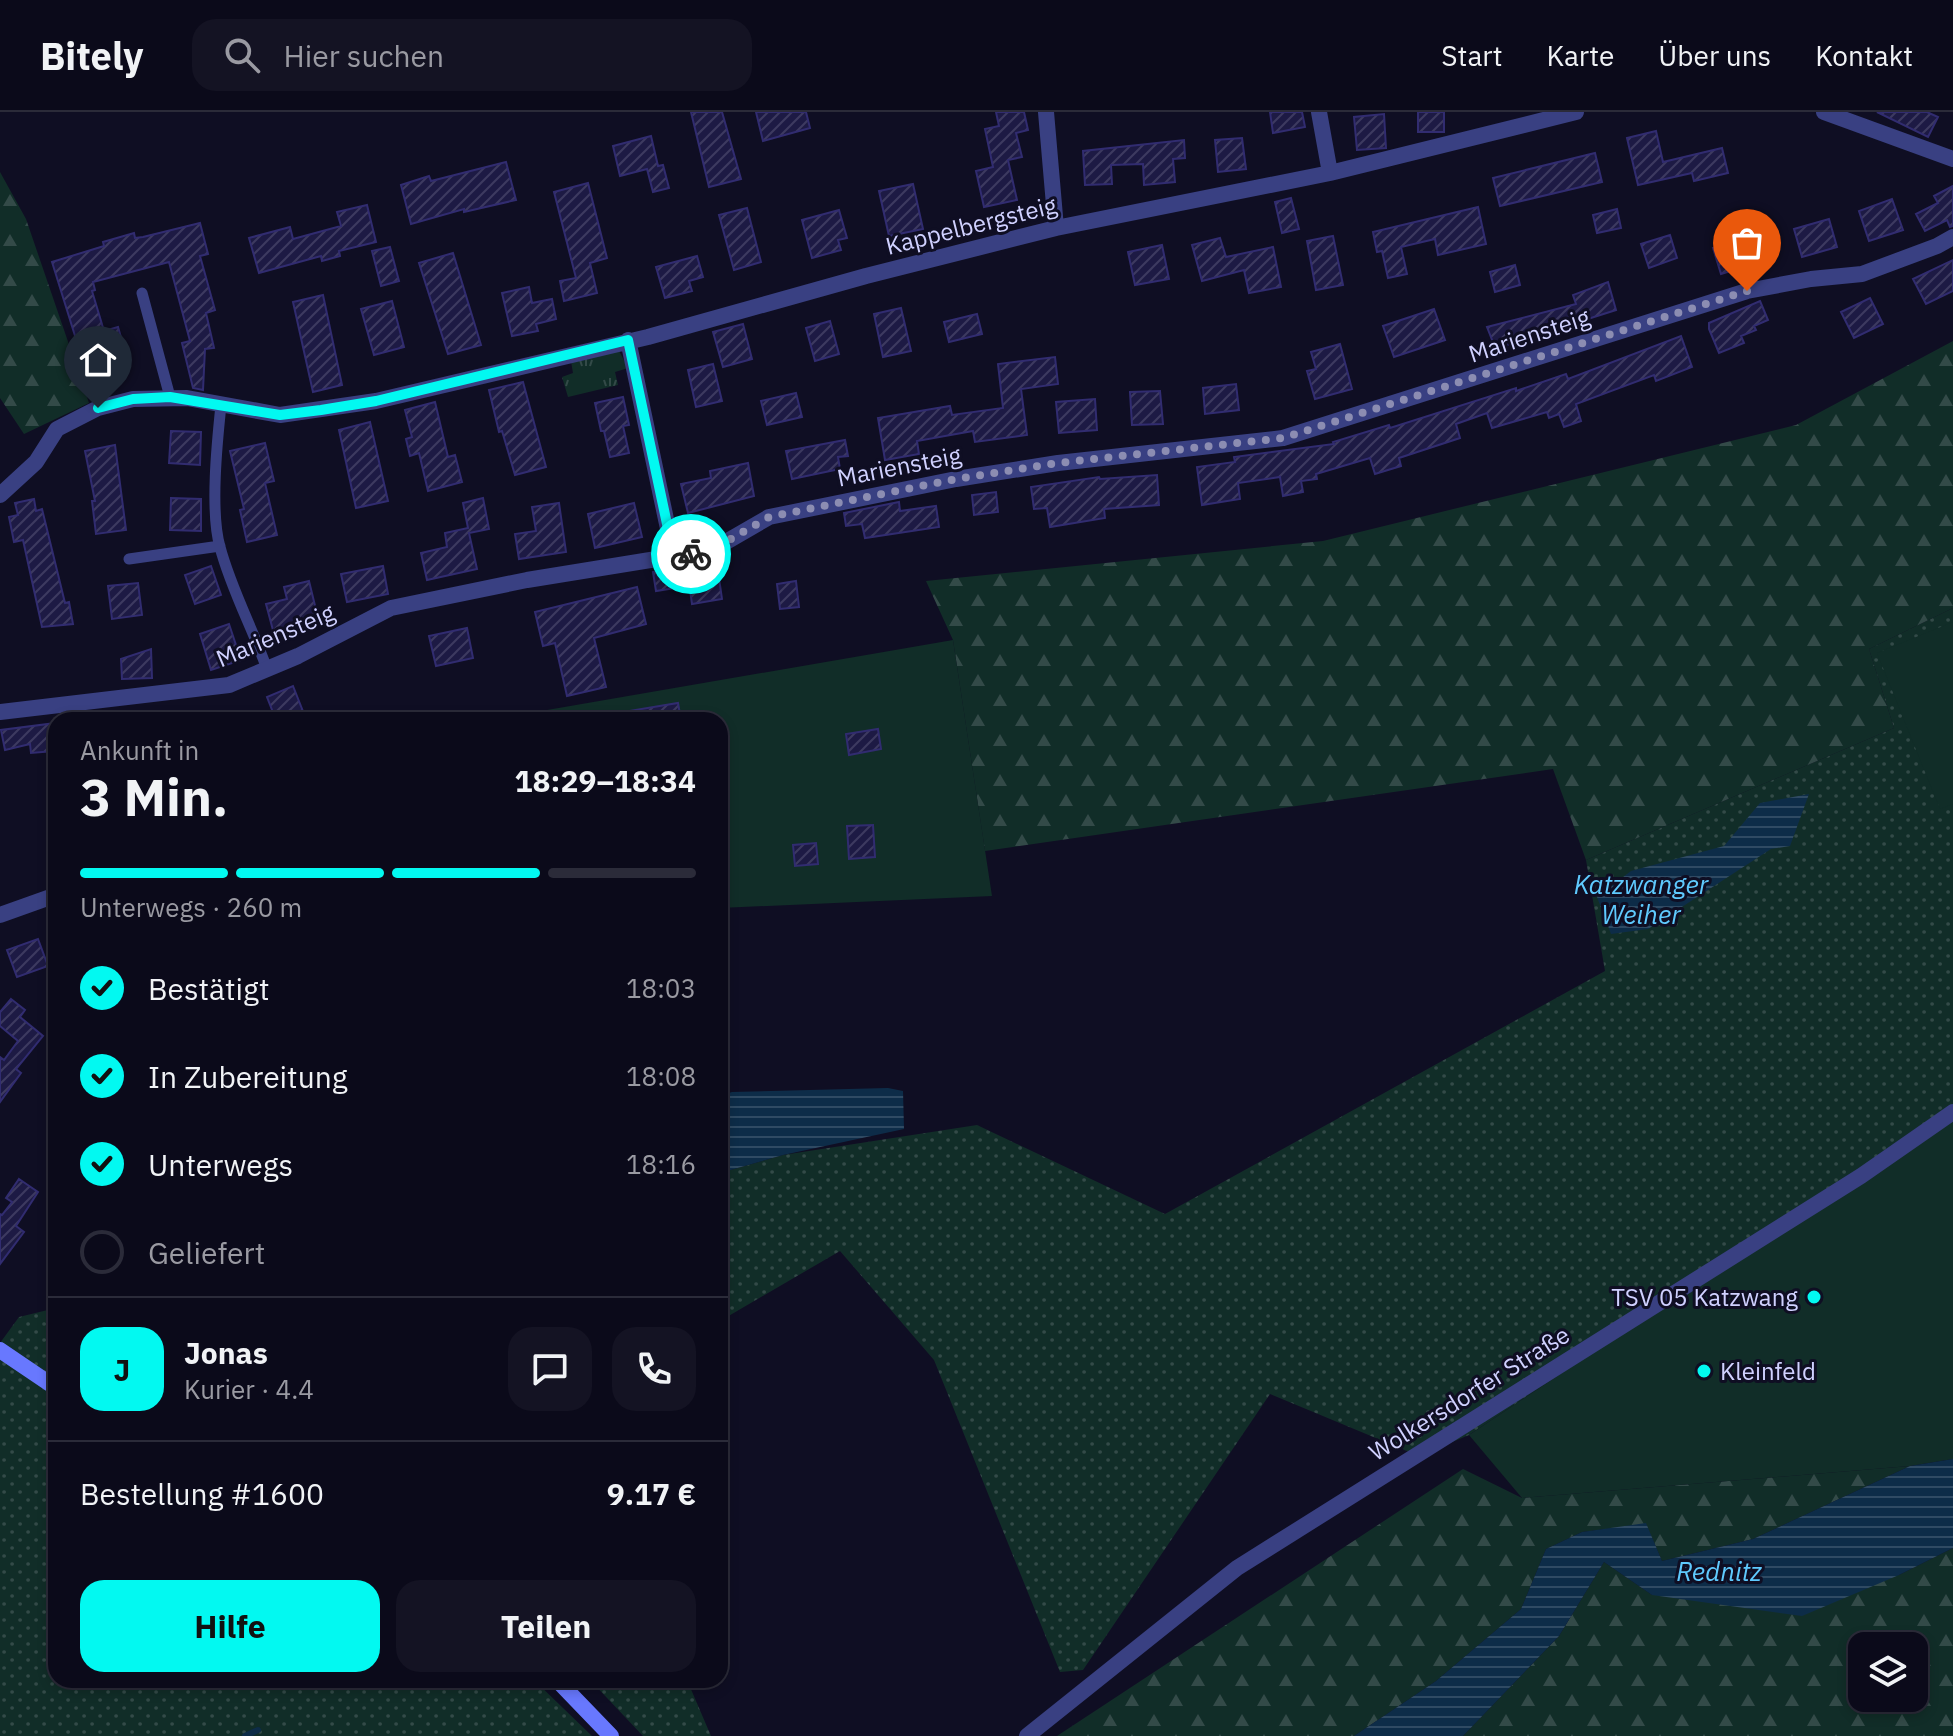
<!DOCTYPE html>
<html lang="de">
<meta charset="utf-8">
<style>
body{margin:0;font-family:"IBM Plex Sans",sans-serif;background:#141323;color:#f1f3f6;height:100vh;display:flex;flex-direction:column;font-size:30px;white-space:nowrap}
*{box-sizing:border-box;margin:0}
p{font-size:26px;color:#9a9aa2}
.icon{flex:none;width:44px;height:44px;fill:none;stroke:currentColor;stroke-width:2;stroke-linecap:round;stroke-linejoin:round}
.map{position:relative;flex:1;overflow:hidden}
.details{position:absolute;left:48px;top:600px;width:680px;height:976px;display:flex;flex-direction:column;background:#0b0a1a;border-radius:24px;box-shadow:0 4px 12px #0003,0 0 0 2px #2b2b39}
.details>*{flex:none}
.tools{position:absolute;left:1848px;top:1520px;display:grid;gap:16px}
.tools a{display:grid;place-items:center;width:80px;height:80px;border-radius:16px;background:#0b0a1a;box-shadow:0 4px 12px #0003,0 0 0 2px #2b2b39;font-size:40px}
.pin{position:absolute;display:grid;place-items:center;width:68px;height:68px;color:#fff;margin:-82px -34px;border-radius:50% 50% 50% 0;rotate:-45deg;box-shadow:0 0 8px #0007}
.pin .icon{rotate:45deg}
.courier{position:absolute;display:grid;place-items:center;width:80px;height:80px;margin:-40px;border:6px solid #02f9f1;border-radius:50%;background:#fff;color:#222;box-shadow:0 2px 10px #0007}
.head em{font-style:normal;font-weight:700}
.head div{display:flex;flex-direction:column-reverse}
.head{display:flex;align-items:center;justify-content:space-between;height:136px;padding:0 32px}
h1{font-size:52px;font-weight:700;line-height:60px}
.bar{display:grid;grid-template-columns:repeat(4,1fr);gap:12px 8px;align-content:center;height:96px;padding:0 32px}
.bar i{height:10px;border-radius:6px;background:#2b2b39}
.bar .selected{background:#02f9f1}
.bar p{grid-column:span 4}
.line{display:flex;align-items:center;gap:20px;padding:0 32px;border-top:2px solid #2b2b39}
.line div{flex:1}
.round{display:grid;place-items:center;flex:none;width:84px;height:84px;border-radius:24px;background:#141323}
ol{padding:0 32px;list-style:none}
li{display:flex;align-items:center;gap:24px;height:88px}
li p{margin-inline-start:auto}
li .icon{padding:8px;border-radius:50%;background:#02f9f1;color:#111;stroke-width:4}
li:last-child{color:#9a9aa2}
li i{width:44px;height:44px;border:4px solid #2b2b39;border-radius:50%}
.button{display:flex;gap:16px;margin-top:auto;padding:16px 32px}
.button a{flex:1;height:92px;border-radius:24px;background:#02f9f1;color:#111;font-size:32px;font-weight:700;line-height:92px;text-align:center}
.button a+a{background:#141323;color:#f1f3f6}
header{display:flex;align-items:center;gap:48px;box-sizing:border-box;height:112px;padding:0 40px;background:#0b0a1a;border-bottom:2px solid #2b2b39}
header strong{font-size:38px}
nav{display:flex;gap:44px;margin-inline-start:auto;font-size:28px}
.search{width:560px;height:72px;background:#141323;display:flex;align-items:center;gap:20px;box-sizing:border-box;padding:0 28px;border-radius:24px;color:#9a9aa2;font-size:30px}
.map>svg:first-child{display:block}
.grass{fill:url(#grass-dots)}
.forest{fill:url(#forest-firs);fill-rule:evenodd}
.park{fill:url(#park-tufts)}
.garden{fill:#112d28}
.water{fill:url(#water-rules)}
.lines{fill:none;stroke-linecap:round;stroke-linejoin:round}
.stream{stroke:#0d2c48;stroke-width:6}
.building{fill:url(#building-hatch);stroke:#312c70;stroke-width:2}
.service{stroke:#394082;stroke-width:11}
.minor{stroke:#394082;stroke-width:16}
.secondary{stroke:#6878fe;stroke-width:16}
.done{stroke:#8c8db2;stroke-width:8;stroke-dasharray:0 14.4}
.route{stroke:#02f9f1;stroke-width:10}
.poi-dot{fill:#02f9f1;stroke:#0f0e23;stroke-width:3}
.labels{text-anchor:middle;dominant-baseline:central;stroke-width:6;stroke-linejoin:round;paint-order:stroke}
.street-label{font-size:24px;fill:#d0d1ff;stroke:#0f0e23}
.poi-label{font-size:24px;fill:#d0d1ff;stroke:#0f0e23;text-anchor:end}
.water-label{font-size:26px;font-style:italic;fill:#5fcafe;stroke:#0f0e23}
</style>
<header>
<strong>Bitely</strong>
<div class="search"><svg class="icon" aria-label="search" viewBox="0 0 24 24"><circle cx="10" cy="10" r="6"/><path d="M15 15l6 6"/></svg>Hier suchen</div>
<nav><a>Start</a><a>Karte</a><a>Über uns</a><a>Kontakt</a></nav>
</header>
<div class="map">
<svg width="1953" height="1624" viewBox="0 0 1953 1624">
<defs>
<pattern id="grass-dots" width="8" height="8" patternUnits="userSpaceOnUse" patternTransform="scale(2)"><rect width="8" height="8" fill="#112d28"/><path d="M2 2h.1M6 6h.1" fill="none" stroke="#334a48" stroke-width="1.8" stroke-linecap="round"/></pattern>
<pattern id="forest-firs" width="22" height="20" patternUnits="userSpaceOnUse" patternTransform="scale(2)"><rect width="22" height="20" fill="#112d28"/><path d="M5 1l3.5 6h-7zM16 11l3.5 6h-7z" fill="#334a48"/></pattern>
<pattern id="park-tufts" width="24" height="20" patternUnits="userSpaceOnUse" patternTransform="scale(2)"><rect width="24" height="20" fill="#112d28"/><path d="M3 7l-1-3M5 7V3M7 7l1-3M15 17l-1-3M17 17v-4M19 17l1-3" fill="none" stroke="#334a48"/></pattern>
<pattern id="water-rules" width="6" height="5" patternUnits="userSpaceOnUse" patternTransform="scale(2)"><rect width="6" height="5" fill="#0d2c48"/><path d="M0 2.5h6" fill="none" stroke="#2f4a63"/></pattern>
<pattern id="building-hatch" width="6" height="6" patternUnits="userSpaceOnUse" patternTransform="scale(2)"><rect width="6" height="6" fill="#1d1a44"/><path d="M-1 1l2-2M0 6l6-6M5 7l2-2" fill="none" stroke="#3d3a60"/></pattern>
</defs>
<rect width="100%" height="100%" fill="#0f0e23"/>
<!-- grass -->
<path class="grass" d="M1953,496V1000L1469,1323L1419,1344L1270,1282L1083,1558L1060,1560L934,1248L840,1139L720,1209V1061L783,1043L977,1013L1165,1102L1605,859L1586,748L1894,616L1869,537Z
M56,1196V1568H534L592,1624H0V1231L19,1205Z
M590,1568H687L711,1624H643Z"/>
<!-- forest -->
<path class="forest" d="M0,60L26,107L89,291L24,322L0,286Z
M1953,229V496L1869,537L1894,616L1586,748L1553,657L985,739L953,528L926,469L1323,429L1796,313Z
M1910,1354L1753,1427L1662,1449L1646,1412L1582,1420L1546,1437L1521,1497L1436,1569L1354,1624H1057L1463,1357L1522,1386Z
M1953,1436V1624H1463L1559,1524L1604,1450L1652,1483L1899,1463ZM1862,1534H1914V1586H1862Z"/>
<!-- park -->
<path class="park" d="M618,237L628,256L615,260L618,273L568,285L562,265L573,261L571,249Z"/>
<!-- garden -->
<path class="garden" d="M1953,510V692L1940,697L1877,541Z
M953,528L992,784L720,796V608H489Z
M1953,1000V1347L1910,1354L1522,1386L1469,1323Z"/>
<!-- water -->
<path class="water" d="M1809,682L1790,734L1771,737L1648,817L1611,822L1597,785L1631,759L1724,734L1760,691Z
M888,976L903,979L904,1017L783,1043L720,1061V984L732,980Z
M1953,1347V1436L1899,1463L1802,1504L1652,1483L1604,1450L1559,1524L1463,1624H1354L1436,1569L1521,1497L1546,1437L1582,1420L1646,1411L1662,1449L1753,1427L1910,1354Z"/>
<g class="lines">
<!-- stream -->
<path class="stream" d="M245,1624L258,1618"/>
</g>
<!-- building -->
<path class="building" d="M691,0H722L741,67L709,75Z
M756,0H806L810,16L763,29Z
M996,0H1024L1028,18L1016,21L1022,45L1008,48L1017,88L984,95L976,59L993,55L985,17L999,14Z
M1270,0H1302L1305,15L1273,21Z
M1418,0H1444V20H1418Z
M1877,0H1927L1938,5L1928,25Z
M1384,2L1386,36L1357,38L1354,5Z
M1656,19L1663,50L1722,36L1728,61L1694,69L1692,61L1638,73L1627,26Z
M651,24L658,54L663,53L669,76L653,80L647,57L620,64L613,34Z
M1242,26L1246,57L1218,60L1215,28Z
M1184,28L1185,46L1173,47L1175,70L1144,73L1143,52L1111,53L1112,72L1085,73L1083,39Z
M1595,41L1602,70L1500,94L1493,66Z
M506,50L516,88L464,100V97L411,112L401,73L429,64L431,69Z
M588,71L607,146L590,151L597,181L564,189L560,169L576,166L554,80Z
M913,72L923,117L889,124L879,79Z
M1953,74V114L1950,115L1947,108L1925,119L1916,102L1938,91L1934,84Z
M1291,86L1299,117L1282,121L1275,90Z
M1892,87L1903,118L1869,129L1859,99Z
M367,93L376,130L339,139L340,144L322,149L321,144L259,161L249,126L290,115L293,127L341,114L337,100Z
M1478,95L1486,132L1438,143L1435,127L1401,135L1407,162L1388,166L1382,139L1377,140L1373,120Z
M747,96L761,150L734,158L719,103Z
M1617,97L1621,116L1597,121L1593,103Z
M839,98L847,126L838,128L841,138L812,146L802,108Z
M1829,107L1837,135L1802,145L1794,117Z
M200,111L208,142L200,144L215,198L206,201L214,236L205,237L203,278L193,276L182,231L190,229L169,150L93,170L95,178L92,179L104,219L118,215L129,253L96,262L85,224L76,227L52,150L104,134L103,130L134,121L135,126L143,125Z
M1670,123L1677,146L1649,156L1641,132Z
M1333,124L1343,173L1316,178L1307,129Z
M1746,125L1754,152L1721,162L1713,136Z
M1220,126L1226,145L1273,135L1281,175L1249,181L1244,158L1202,169L1192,133Z
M1162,133L1169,167L1135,173L1128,140Z
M390,135L399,169L381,174L372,139Z
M453,141L481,233L448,242L419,151Z
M697,144L703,165L689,169L692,179L665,186L656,155Z
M1953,148V179L1926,192L1913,167Z
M1515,153L1520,173L1495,180L1490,160Z
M1608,170L1616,198L1512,231L1496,238L1487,215L1576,192L1573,183Z
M529,175L532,191L552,187L556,207L536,212L538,219L512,224L502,181Z
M323,183L342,273L313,280L293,190Z
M1870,186L1883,212L1854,226L1841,200Z
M392,189L404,235L374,243L361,197Z
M1760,189L1768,208L1754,214L1756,218L1741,224L1744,231L1719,241L1709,217V211Z
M901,196L911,239L883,245L874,202Z
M1434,197L1445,228L1394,245L1383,214Z
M977,202L982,222L949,230L944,210Z
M830,209L839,242L815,249L806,216Z
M743,212L752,247L723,255L713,220Z
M1681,224L1692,255L1656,269L1654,263L1576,292L1581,309L1564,315L1559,302L1549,306L1547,300L1492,316L1487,301L1456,312L1460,326L1399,346L1401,354L1375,362L1370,346L1316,362L1317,367L1301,369L1303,380L1283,384L1280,365L1238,371L1240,387L1202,393L1197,355L1235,350L1234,345L1334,332L1333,330L1389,313L1390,316L1516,276V279L1566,262L1568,267Z
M1340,232L1352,277L1315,287L1307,259L1316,257L1311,240Z
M1055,245L1058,272L1021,277L1027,323L975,330L973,319L917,329L919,342L885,348L878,306L950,294L952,303L1003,296L998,252Z
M713,252L722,289L696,295L688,258Z
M523,270L546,355L515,363L502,319L499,320L489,278Z
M1236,272L1239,298L1205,302L1203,276Z
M1160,279L1163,312L1132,313L1130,280Z
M796,281L802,305L767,313L761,289Z
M623,285L629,313L623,314L629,341L610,345L604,319H601L595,291Z
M1095,287L1097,318L1059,321L1056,290Z
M435,290L448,345L455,343L462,370L428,379L419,341L410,344L406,327L412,325L405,298Z
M370,310L388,389L356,396L339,318Z
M171,319L201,320L200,353L169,351Z
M845,328L848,344L838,345L840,357L792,367L786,339Z
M265,331L274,369L265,371L277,423L247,430L240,398L244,397L230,339Z
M115,333L126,418L96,422L92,389H95L85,339Z
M748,351L754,384L688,401L681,372L711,366L710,359Z
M1157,363L1159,393L1104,397L1105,406L1050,415L1047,396L1034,397L1031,375L1099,365L1100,367Z
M996,380L998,400L974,403L972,383Z
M171,386L201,387V419L170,418Z
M483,386L489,417L469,421L477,457L427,468L421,441L447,435L445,421L468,416L463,391Z
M34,387L36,399L42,397L65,491L69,490L73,512L42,515L23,428L14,430L9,405L18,403L15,391Z
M899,390L900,399L936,394L939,415L865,426L862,412L846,414L844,401Z
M559,391L566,440L519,447L515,422L536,419L532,395Z
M634,391L642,425L595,436L588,402Z
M211,454L221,483L195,492L185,463Z
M383,454L388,482L347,490L341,462Z
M678,456L682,475L656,479L653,460Z
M718,459L722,487L692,492L688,464Z
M309,469L319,510L274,522L266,492L287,487L284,475Z
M796,469L799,495L780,497L777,472Z
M138,471L142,503L112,507L108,474Z
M637,475L646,512L594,526L606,575L567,584L555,531L543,534L535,500Z
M229,512L241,548L211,558L200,522Z
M467,516L473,546L436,554L429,524Z
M151,537L152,566L122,567L121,547Z
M293,574L304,602L288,608H276L267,585Z
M678,591L681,608H629V599Z
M56,611L54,639L31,641L30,632L5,638L1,618Z
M878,617L881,637L849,643L846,622Z
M873,713L875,745L849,747L847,714Z
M816,731L818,752L795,754L793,733Z
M38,827L48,854L17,865L7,838Z
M11,887L25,898L20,905L43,924L16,957L21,961L0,990V945L4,948L18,929L0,914V900Z
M19,1067L38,1080L16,1114L24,1120L0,1152V1102L2,1103L12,1090L6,1086Z"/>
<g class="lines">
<!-- service -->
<path class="service" d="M142,181L170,285
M221,293C217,331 210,400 220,435C231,477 253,517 267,557
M129,447L220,434"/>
<!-- minor -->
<path class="minor" d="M1046,0L1056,116
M1319,0L1330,61
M1824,0L1953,47
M628,228L674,445
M0,383L36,350L57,317L98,296L133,287L187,286L280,303L376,289L648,225L866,164L1056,116L1330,61L1576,0
M0,600L229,573L298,544L391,496L527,468L712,438L769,405L956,367L1058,351L1283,326L1747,179L1811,167L1862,162L1937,134L1953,125
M0,803L56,783
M1027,1624L1237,1456L1861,1064L1953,1000"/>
<!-- secondary -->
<path class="secondary" d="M0,1238L56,1276
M557,1568L611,1624"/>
</g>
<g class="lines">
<!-- done -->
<path class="done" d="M691,442L712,438L769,405L956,367L1058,351L1283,326L1747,179"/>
<!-- route -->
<path class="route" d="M98,296L133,287L170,285L280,303L321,298L376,289L628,228L674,445L691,442"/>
</g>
<!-- markers -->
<g class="poi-dot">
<circle cx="1814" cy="1185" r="8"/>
<circle cx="1704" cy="1259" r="8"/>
</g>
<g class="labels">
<!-- street labels -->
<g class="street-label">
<text transform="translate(971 113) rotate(-14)">Kappelbergsteig</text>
<text transform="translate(1529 223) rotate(-18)">Mariensteig</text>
<text transform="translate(899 354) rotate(-11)">Mariensteig</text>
<text transform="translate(275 523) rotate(-23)">Mariensteig</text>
<text transform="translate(1469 1281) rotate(-32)">Wolkersdorfer Straße</text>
</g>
<!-- poi labels -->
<g class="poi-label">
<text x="1798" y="1185">TSV 05 Katzwang</text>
<text x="1720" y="1259" text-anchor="start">Kleinfeld</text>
</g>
<!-- water labels -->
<g class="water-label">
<text x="1641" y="772">Katzwanger<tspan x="1641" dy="30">Weiher</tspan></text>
<text x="1719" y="1459">Rednitz</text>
</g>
</g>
</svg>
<div class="tools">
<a><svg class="icon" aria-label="layers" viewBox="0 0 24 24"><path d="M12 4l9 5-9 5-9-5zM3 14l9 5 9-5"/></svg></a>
</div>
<div class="pin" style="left:1747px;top:179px;background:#ea580c"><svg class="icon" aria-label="bag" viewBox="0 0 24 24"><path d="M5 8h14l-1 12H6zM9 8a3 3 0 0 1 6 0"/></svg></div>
<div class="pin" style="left:98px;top:296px;background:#1f2937"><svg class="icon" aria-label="home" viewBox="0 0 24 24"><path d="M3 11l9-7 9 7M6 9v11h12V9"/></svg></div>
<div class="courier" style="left:691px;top:442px"><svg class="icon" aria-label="bike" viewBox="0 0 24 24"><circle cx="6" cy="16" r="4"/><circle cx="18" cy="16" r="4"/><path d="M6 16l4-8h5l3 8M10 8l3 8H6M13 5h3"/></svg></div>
<section class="details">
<div class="head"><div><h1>3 Min.</h1><p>Ankunft in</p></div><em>18:29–18:34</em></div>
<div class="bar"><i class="selected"></i><i class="selected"></i><i class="selected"></i><i></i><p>Unterwegs · 260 m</p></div>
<ol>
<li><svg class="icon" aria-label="check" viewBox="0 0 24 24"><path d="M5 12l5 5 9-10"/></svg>Bestätigt<p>18:03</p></li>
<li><svg class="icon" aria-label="check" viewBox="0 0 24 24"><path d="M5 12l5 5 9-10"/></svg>In Zubereitung<p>18:08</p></li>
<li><svg class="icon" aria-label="check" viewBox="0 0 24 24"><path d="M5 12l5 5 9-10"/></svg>Unterwegs<p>18:16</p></li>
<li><i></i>Geliefert</li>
</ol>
<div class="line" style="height:144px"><b class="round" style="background:#02f9f1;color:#111">J</b><div><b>Jonas</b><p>Kurier · 4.4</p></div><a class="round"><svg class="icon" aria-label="chat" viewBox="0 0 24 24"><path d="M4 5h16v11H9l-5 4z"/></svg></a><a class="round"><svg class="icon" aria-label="phone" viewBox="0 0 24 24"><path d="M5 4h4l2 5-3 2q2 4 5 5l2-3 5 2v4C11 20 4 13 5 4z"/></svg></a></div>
<div class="line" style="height:104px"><div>Bestellung #1600</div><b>9.17 €</b></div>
<div class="button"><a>Hilfe</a><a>Teilen</a></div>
</section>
</div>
